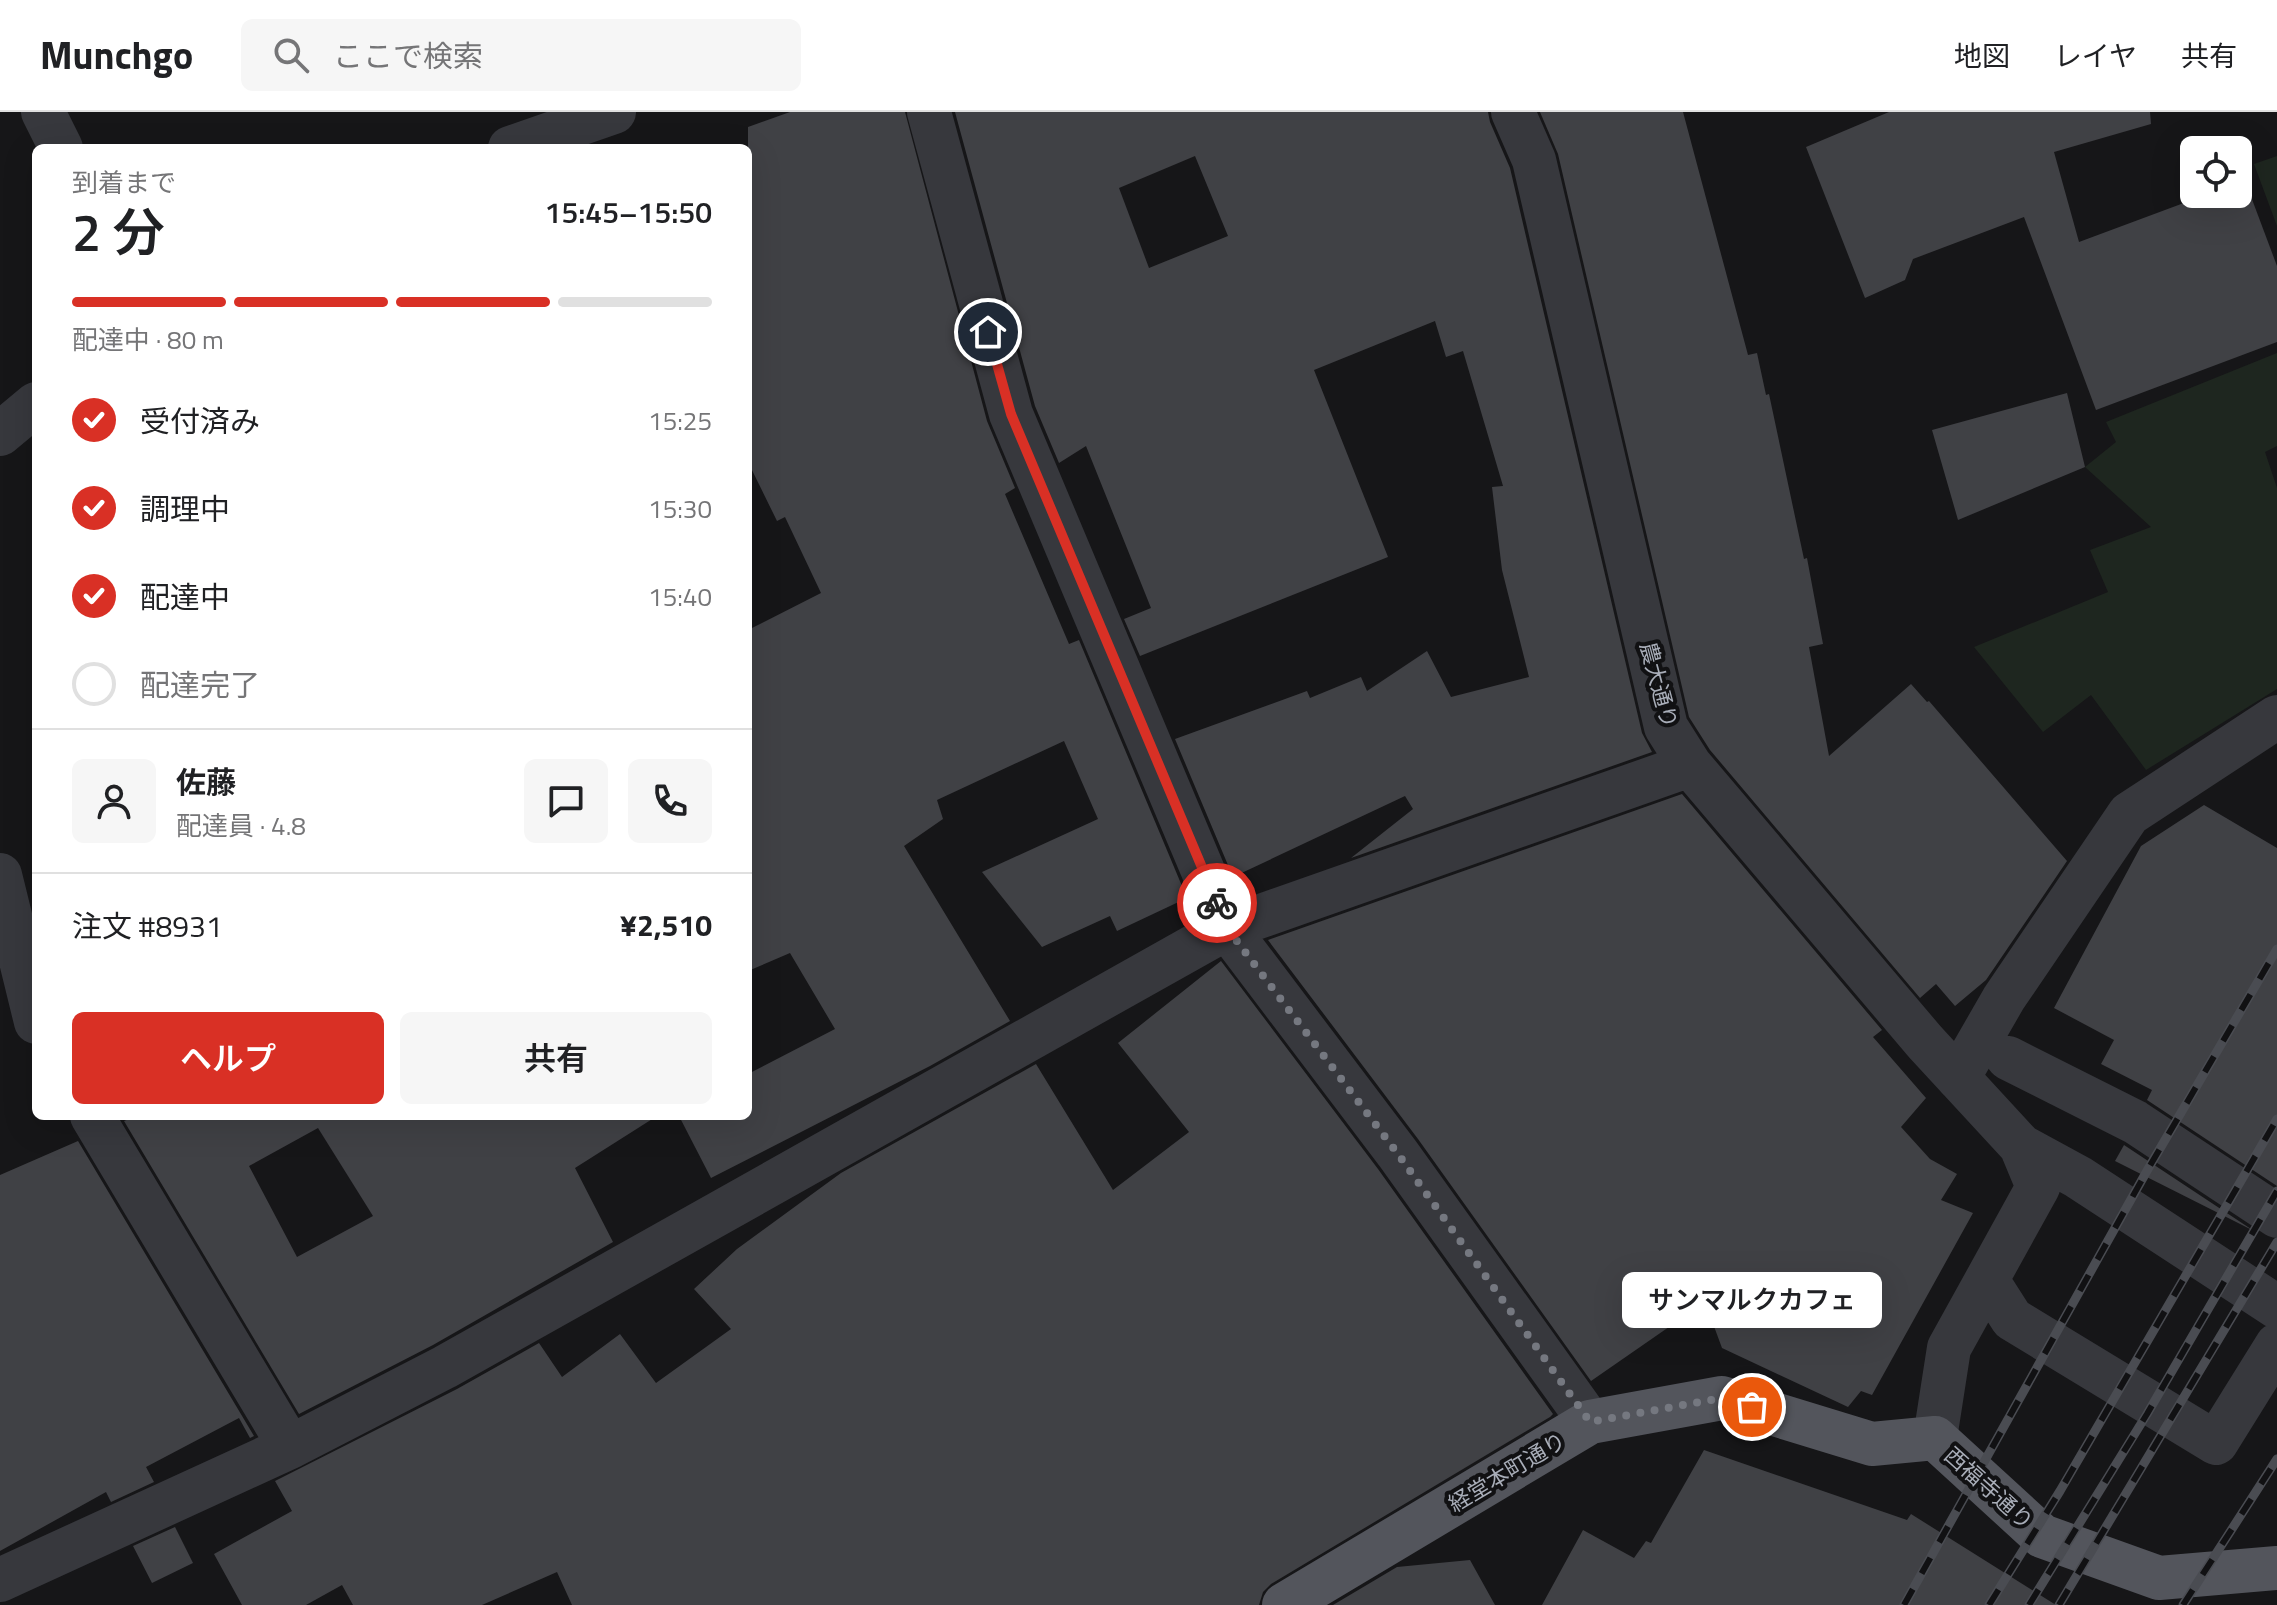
<!DOCTYPE html>
<html lang="ja">
<meta charset="utf-8">
<style>
body{margin:0;font-family:"Titillium Web","Noto Sans JP",sans-serif;background:#f6f6f6;color:#202124;height:100vh;display:flex;flex-direction:column;font-size:30px;white-space:nowrap}
*{box-sizing:border-box;margin:0}
p{font-size:26px;color:#757577}
.icon{flex:none;width:44px;height:44px;fill:none;stroke:currentColor;stroke-width:2;stroke-linecap:round;stroke-linejoin:round}
.map{position:relative;flex:1;overflow:hidden}
.panel{position:absolute;left:32px;top:32px;width:720px;height:976px;display:flex;flex-direction:column;background:#fff;border-radius:12px;box-shadow:0 8px 32px #0002}
.panel>*{flex:none}
.buttons{position:absolute;left:2180px;top:24px;display:grid;gap:16px}
.buttons a{display:grid;place-items:center;width:72px;height:72px;border-radius:12px;background:#fff;box-shadow:0 8px 32px #0002;font-size:40px}
.pin{position:absolute;display:grid;place-items:center;width:68px;height:68px;color:#fff;margin:-34px;border:4px solid #fff;border-radius:50%;box-shadow:0 2px 8px #0007}
.courier{position:absolute;display:grid;place-items:center;width:80px;height:80px;margin:-40px;border:6px solid #d93025;border-radius:50%;background:#fff;color:#222;box-shadow:0 2px 10px #0007}
.bubble{position:absolute;height:56px;border-radius:12px;background:#fff;box-shadow:0 8px 32px #0002;font-size:26px;font-weight:600;line-height:56px;text-align:center}
.overview em{font-style:normal;font-weight:600}
.overview div{display:flex;flex-direction:column-reverse}
.overview{display:flex;align-items:center;justify-content:space-between;height:136px;padding:0 40px}
h1{font-size:52px;font-weight:600;line-height:60px}
.bar{display:grid;grid-template-columns:repeat(4,1fr);gap:12px 8px;align-content:center;height:96px;padding:0 40px}
.bar i{height:10px;border-radius:6px;background:#e0e0e0}
.bar .selected{background:#d93025}
.bar p{grid-column:span 4}
.line{display:flex;align-items:center;gap:20px;padding:0 40px;border-top:2px solid #e0e0e0}
.line div{flex:1}
.round{display:grid;place-items:center;flex:none;width:84px;height:84px;border-radius:12px;background:#f6f6f6}
ol{padding:0 40px;list-style:none}
li{display:flex;align-items:center;gap:24px;height:88px}
li p{margin-inline-start:auto}
li .icon{padding:8px;border-radius:50%;background:#d93025;color:#fff;stroke-width:4}
li:last-child{color:#757577}
li i{width:44px;height:44px;border:4px solid #e0e0e0;border-radius:50%}
.primary-button{display:flex;gap:16px;margin-top:auto;padding:16px 40px}
.primary-button a{flex:1;height:92px;border-radius:12px;background:#d93025;color:#fff;font-size:32px;font-weight:600;line-height:92px;text-align:center}
.primary-button a+a{background:#f6f6f6;color:#202124}
header{display:flex;align-items:center;gap:48px;box-sizing:border-box;height:112px;padding:0 40px;background:#fff;border-bottom:2px solid #e0e0e0}
header strong{font-size:38px}
nav{display:flex;gap:44px;margin-inline-start:auto;font-size:28px}
.search{width:560px;height:72px;background:#f6f6f6;display:flex;align-items:center;gap:20px;box-sizing:border-box;padding:0 28px;border-radius:12px;color:#757577;font-size:30px}
.map>svg:first-child{display:block}
.green{fill:#1e261f}
.building{fill:#404145;fill-rule:evenodd}
.lines{fill:none;stroke-linecap:round;stroke-linejoin:round}
.minor{stroke:#37383d;stroke-width:44}
.major{stroke:#53555c;stroke-width:44}
.rail-casing{stroke:#4a4c52;stroke-width:9}
.rail{stroke:#111113;stroke-width:6;stroke-dasharray:18;stroke-linecap:butt}
.done{stroke:#757880;stroke-width:8;stroke-dasharray:0 14.4}
.route{stroke:#d93025;stroke-width:10}
.labels{text-anchor:middle;dominant-baseline:central;stroke-width:8;stroke-linejoin:round;paint-order:stroke}
.street-label{font-size:22px;fill:#a8adb8;stroke:#111113}
</style>
<header>
<strong>Munchgo</strong>
<div class="search"><svg class="icon" aria-label="search" viewBox="0 0 24 24"><circle cx="10" cy="10" r="6"/><path d="M15 15l6 6"/></svg>ここで検索</div>
<nav><a>地図</a><a>レイヤ</a><a>共有</a></nav>
</header>
<div class="map">
<svg width="2277" height="1493" viewBox="0 0 2277 1493">
<rect width="100%" height="100%" fill="#161618"/>
<!-- green -->
<path class="green" d="M2277,44V114L2254,52Z
M2277,241V334L2265,340L2277,376V577L2146,658L2091,583L2043,620L1974,535L2108,480L2090,438L2151,415L2085,355L2116,330L2106,310Z"/>
<!-- building -->
<path class="building" d="M790,0H905L987,309L1015,376L1005,382L1069,532L1079,528L1187,786L1117,819L1110,804L1042,835L982,760L1098,707L1064,629L937,688L943,707L904,734L1010,909L930,954L711,1066L679,1004H748V962L835,917L790,841L748,859V518L821,481L785,405L777,409L748,350V15Z
M955,0H1488L1490,10L1510,56L1642,621L1652,640L1351,746L1413,697L1405,684L1233,765L1175,627L1307,579L1310,586L1361,565L1367,579L1427,539L1451,585L1529,565L1502,458L1492,375L1503,374L1463,239L1446,245L1435,209L1314,258L1388,445L1140,544L1124,507L1151,496L1086,334L1059,351L1035,294ZM1195,44L1228,124L1149,156L1119,76Z
M1540,0H1683L1748,243L1757,241L1766,283L1769,282L1804,447L1807,446L1823,532L1809,535L1829,644L1911,572L1927,590L1929,589L2067,749L1986,868L1955,894L1936,872L1920,886L1710,638L1689,605L1558,42Z
M1889,0H2150L2151,12L2054,40L2079,130L2208,82H2250L2277,154V230L2096,298L2024,105L1913,147L1905,168L1865,186L1806,35Z
M2067,281L2085,355L1958,408L1932,318Z
M1682,682L1882,918L1873,925L1926,986L1901,1015L1930,1047L1957,1062L1941,1088L1973,1101L1872,1283L1861,1279L1848,1295L1722,1236L1705,1190L1591,1269L1418,1027L1268,828Z
M2204,693L2277,736V1074L2147,988L2152,978L2101,952L2114,928L2054,896L2141,734Z
M1221,849L1378,1057L1553,1302L1550,1305L1271,1472L1263,1480L1259,1493H572L557,1460L482,1493H353L342,1473L306,1493H242L214,1442L292,1399L275,1369L457,1277L539,1231L562,1265L620,1222L656,1271L731,1217L694,1177L737,1137L841,1061L1036,952L1113,1078L1189,1020L1118,931Z
M136,1004H657L575,1056L613,1130L433,1233L299,1302L124,1009ZM318,1016L373,1104L297,1145L249,1054Z
M78,1029L254,1324L250,1326L239,1306L146,1355L154,1370L111,1390L106,1380L0,1439V1063Z
M2124,1033L2254,1119L2115,1049Z
M1704,1338L1907,1408L1911,1402L2056,1493H1542L1583,1418L1634,1446L1646,1429L1651,1431Z
M175,1415L193,1451L152,1471L133,1434Z
M1470,1448L1495,1493H1333L1397,1455Z"/>
<g class="lines">
<!-- minor -->
<path class="minor" d="M43,0L61,36
M929,0L1011,302L1227,816L1398,1042L1590,1310
M1513,0L1534,48L1666,615L1690,653L1925,930L2021,1034L2078,1065L2277,1195
M510,36L614,0
M0,322L36,292
M0,763L36,910
M2008,946L2135,1010L2277,1104
M1958,966L2004,886L2129,702L2277,605
M92,1004L290,1335
M1987,1168L2012,1207L2216,1331L2277,1233
M1935,1326L1949,1236L2038,1075L2021,1034
M0,1468L290,1335L445,1255L1227,816L1690,653"/>
<!-- major -->
<path class="major" d="M1284,1493L1590,1310L1722,1286L1872,1332L1935,1326L2042,1424L2159,1466L2277,1456"/>
<defs>
<path id="rail" d="M1904,1493L2148,1057L2277,837
M1989,1493L2060,1379L2277,1007
M2029,1493L2147,1302L2277,1079
M2059,1493L2277,1130
M2183,1493L2277,1347"/>
</defs>
<!-- rail casing -->
<use href="#rail" class="rail-casing"/>
<!-- rail -->
<use href="#rail" class="rail"/>
</g>
<g class="lines">
<!-- done -->
<path class="done" d="M1217,791L1227,816L1398,1042L1590,1310L1722,1286L1752,1295"/>
<!-- route -->
<path class="route" d="M988,220L1011,302L1217,791"/>
</g>
<g class="labels">
<!-- street labels -->
<g class="street-label">
<text transform="translate(1659 573) rotate(75)">農大通り</text>
<text transform="translate(1507 1360) rotate(-31)">経堂本町通り</text>
<text transform="translate(1989 1376) rotate(42)">西福寺通り</text>
</g>
</g>
</svg>
<div class="buttons">
<a><svg class="icon" aria-label="locate" viewBox="0 0 24 24"><circle cx="12" cy="12" r="6"/><path d="M12 2v4M12 18v4M2 12h4M18 12h4"/></svg></a>
</div>
<div class="pin" style="left:1752px;top:1295px;background:#ea580c"><svg class="icon" aria-label="bag" viewBox="0 0 24 24"><path d="M5 8h14l-1 12H6zM9 8a3 3 0 0 1 6 0"/></svg></div>
<div class="pin" style="left:988px;top:220px;background:#1f2937"><svg class="icon" aria-label="home" viewBox="0 0 24 24"><path d="M3 11l9-7 9 7M6 9v11h12V9"/></svg></div>
<div class="courier" style="left:1217px;top:791px"><svg class="icon" aria-label="bike" viewBox="0 0 24 24"><circle cx="6" cy="16" r="4"/><circle cx="18" cy="16" r="4"/><path d="M6 16l4-8h5l3 8M10 8l3 8H6M13 5h3"/></svg></div>
<div class="bubble" style="left:1622px;top:1160px;width:260px">サンマルクカフェ</div>
<section class="panel">
<div class="overview"><div><h1>2 分</h1><p>到着まで</p></div><em>15:45–15:50</em></div>
<div class="bar"><i class="selected"></i><i class="selected"></i><i class="selected"></i><i></i><p>配達中 · 80 m</p></div>
<ol>
<li><svg class="icon" aria-label="check" viewBox="0 0 24 24"><path d="M5 12l5 5 9-10"/></svg>受付済み<p>15:25</p></li>
<li><svg class="icon" aria-label="check" viewBox="0 0 24 24"><path d="M5 12l5 5 9-10"/></svg>調理中<p>15:30</p></li>
<li><svg class="icon" aria-label="check" viewBox="0 0 24 24"><path d="M5 12l5 5 9-10"/></svg>配達中<p>15:40</p></li>
<li><i></i>配達完了</li>
</ol>
<div class="line" style="height:144px"><a class="round"><svg class="icon" aria-label="person" viewBox="0 0 24 24"><circle cx="12" cy="8" r="4"/><path d="M4 21q1-7 8-7t8 7"/></svg></a><div><b>佐藤</b><p>配達員 · 4.8</p></div><a class="round"><svg class="icon" aria-label="chat" viewBox="0 0 24 24"><path d="M4 5h16v11H9l-5 4z"/></svg></a><a class="round"><svg class="icon" aria-label="phone" viewBox="0 0 24 24"><path d="M5 4h4l2 5-3 2q2 4 5 5l2-3 5 2v4C11 20 4 13 5 4z"/></svg></a></div>
<div class="line" style="height:104px"><div>注文 #8931</div><b>¥2,510</b></div>
<div class="primary-button"><a>ヘルプ</a><a>共有</a></div>
</section>
</div>
